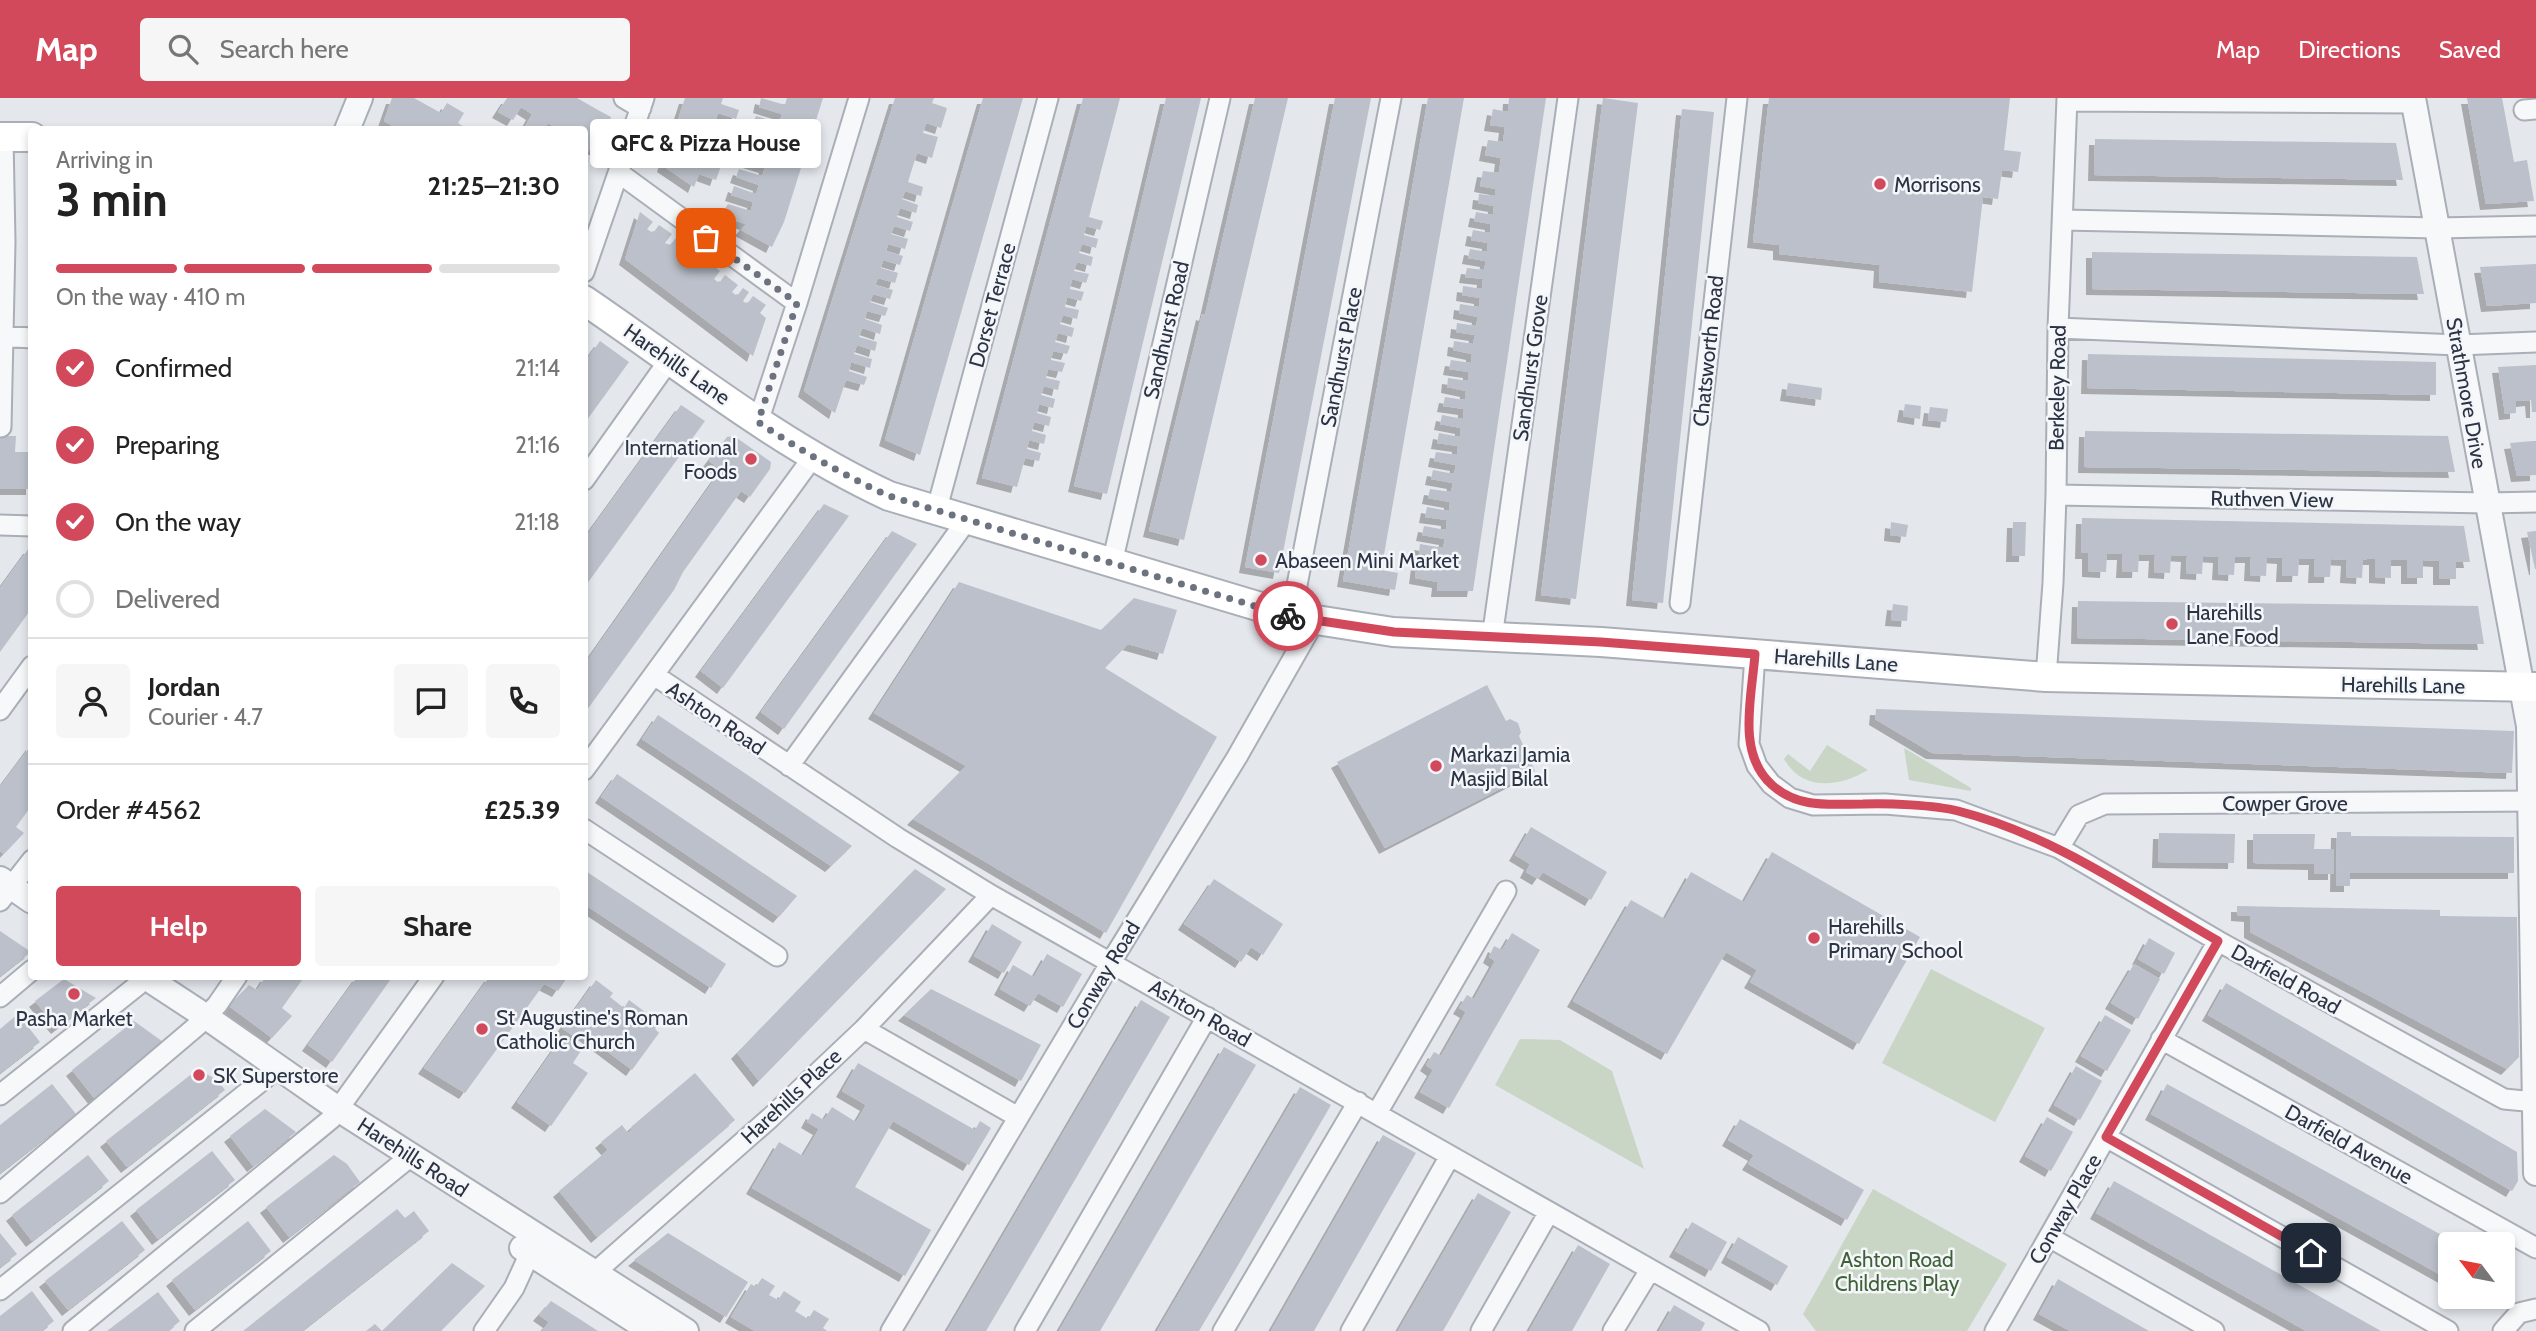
<!DOCTYPE html>
<meta charset="utf-8">
<style>
body{margin:0;font-family:Cabin,sans-serif;background:#f6f6f6;color:#222;height:100vh;display:flex;flex-direction:column;font-size:26px;white-space:nowrap}
*{box-sizing:border-box;margin:0}
p{font-size:23px;color:#767676}
.icon{flex:none;width:38px;height:38px;fill:none;stroke:currentColor;stroke-width:2;stroke-linecap:round;stroke-linejoin:round}
.map{position:relative;flex:1;overflow:hidden}
.sheet{position:absolute;left:28px;top:28px;width:560px;height:854px;display:flex;flex-direction:column;background:#fff;border-radius:7px;box-shadow:0 4px 10px #0003}
.sheet>*{flex:none}
.needle{width:46px;rotate:302deg}
.buttons{position:absolute;left:2438px;top:1134px;display:grid;gap:14px}
.buttons a{display:grid;place-items:center;width:77px;height:77px;border-radius:7px;background:#fff;box-shadow:0 4px 10px #0003;font-size:35px}
.pin{position:absolute;display:grid;place-items:center;width:60px;height:60px;color:#fff;margin:-30px;border-radius:14px;box-shadow:0 4px 10px #0006}
.courier{position:absolute;display:grid;place-items:center;width:70px;height:70px;margin:-35px;border:5px solid #d1495b;border-radius:50%;background:#fff;color:#222;box-shadow:0 2px 9px #0007}
.bubble{position:absolute;height:49px;border-radius:7px;background:#fff;box-shadow:0 4px 10px #0003;font-size:23px;font-weight:800;line-height:49px;text-align:center}
.summary em{font-style:normal;font-weight:800}
.summary div{display:flex;flex-direction:column-reverse}
.summary{display:flex;align-items:center;justify-content:space-between;height:119px;padding:0 28px}
h1{font-size:46px;font-weight:800;line-height:52px}
.bar{display:grid;grid-template-columns:repeat(4,1fr);gap:10px 7px;align-content:center;height:84px;padding:0 28px}
.bar i{height:9px;border-radius:5px;background:#e0e0e0}
.bar .on{background:#d1495b}
.bar p{grid-column:span 4}
.line{display:flex;align-items:center;gap:18px;padding:0 28px;border-top:2px solid #e0e0e0}
.line div{flex:1}
.round{display:grid;place-items:center;flex:none;width:74px;height:74px;border-radius:7px;background:#f6f6f6}
ol{padding:0 28px;list-style:none}
li{display:flex;align-items:center;gap:21px;height:77px}
li p{margin-inline-start:auto}
li .icon{padding:7px;border-radius:50%;background:#d1495b;color:#fff;stroke-width:4}
li:last-child{color:#767676}
li i{width:38px;height:38px;border:4px solid #e0e0e0;border-radius:50%}
.action{display:flex;gap:14px;margin-top:auto;padding:14px 28px}
.action a{flex:1;height:80px;border-radius:7px;background:#d1495b;color:#fff;font-size:28px;font-weight:800;line-height:80px;text-align:center}
.action a+a{background:#f6f6f6;color:#222}
header{display:flex;align-items:center;gap:42px;box-sizing:border-box;height:98px;padding:0 35px;background:#d1495b;color:#fff}
header strong{font-size:33px}
nav{display:flex;gap:38px;margin-inline-start:auto;font-size:24px}
.search{width:490px;height:63px;background:#f6f6f6;display:flex;align-items:center;gap:18px;box-sizing:border-box;padding:0 24px;border-radius:7px;color:#767676;font-size:26px}
.map>svg:first-child{display:block}
.green{fill:#c9d6c5}
.building{fill:#bbc0ca;filter:url(#shadow)}
.lines{fill:none;stroke-linecap:round;stroke-linejoin:round}
.minor-casing{stroke:#a9aeb7;stroke-width:23}
.tertiary-casing{stroke:#a9aeb7;stroke-width:28}
.secondary-casing{stroke:#a9aeb7;stroke-width:32}
.minor{stroke:#f7f8fa;stroke-width:19}
.tertiary{stroke:#f7f8fa;stroke-width:24}
.secondary{stroke:#fff;stroke-width:28}
.done{stroke:#6c737f;stroke-width:7;stroke-dasharray:0 12.6}
.route{stroke:#d1495b;stroke-width:9}
.poi-dot{fill:#d1495b;stroke:#f4f6f9;stroke-width:2.5}
.labels{text-anchor:middle;dominant-baseline:central;stroke-width:5;stroke-linejoin:round;paint-order:stroke}
.poi-label{font-size:21px;fill:#2b3445;stroke:#f4f6f9;text-anchor:start}
.street-label{font-size:21px;fill:#2b3445;stroke:#f4f6f9}
.park-label{font-size:21px;fill:#3f6138;stroke:#f4f6f9}
</style>
<header>
<strong>Map</strong>
<div class="search"><svg class="icon" aria-label="search" viewBox="0 0 24 24"><circle cx="10" cy="10" r="6"/><path d="M15 15l6 6"/></svg>Search here</div>
<nav><a>Map</a><a>Directions</a><a>Saved</a></nav>
</header>
<div class="map">
<svg width="2536" height="1233" viewBox="0 0 2536 1233">
<defs>
<filter id="shadow"><feDropShadow dx="-6" dy="6" stdDeviation="0" flood-color="#0004"/></filter>
</defs>
<rect width="100%" height="100%" fill="#e4e7ec"/>
<!-- green -->
<path class="green" d="M1827,647L1868,672C1839,689 1803,694 1784,661L1788,656L1810,673Z
M1904,650L1971,690V693L1909,682Z
M1931,871L2045,930L1995,1024L1882,965Z
M1520,941L1560,942L1612,973L1644,1071L1495,987Z
M1873,1091L2007,1166L1967,1233H1816L1803,1216Z"/>
<!-- building -->
<path class="building" d="M392,0H414L441,15L447,5L464,15L458,25L469,32H400L384,23Z
M507,0H577L598,12L611,19L601,54L591,49L584,60V32H560L548,25L544,32H529L525,29L532,16L521,9L513,22L498,14Z
M685,0H723L721,6L739,12L736,21L718,15L715,24L733,30L730,38L712,33L709,41L727,47L725,56L707,50L704,59L722,65L716,82L699,76L694,89L663,68Z
M761,0L785,7L787,0H823L784,124L772,149L741,132L746,126L720,118L728,106L751,113L753,104L731,97L734,88L756,96L759,87L736,79L739,71L762,78L765,69L742,62L745,53L767,60L770,51L747,44L750,35L773,42L776,34L753,26L756,18L779,25L782,16L759,9Z
M895,0H934L932,5L947,10L941,30L926,25L923,35L938,39L932,60L917,55L908,84L923,89L921,98L905,93L902,101L918,107L916,115L900,110L897,119L913,124L910,133L894,128L891,136L908,141L905,151L888,146L886,153L903,158L900,167L883,162L881,170L898,175L895,185L878,180L875,187L893,192L890,201L873,196L870,204L888,210L885,218L867,213L865,221L882,227L880,236L862,230L859,239L877,244L875,253L857,247L854,256L872,261L870,270L851,264L849,273L867,279L864,287L846,282L835,315L804,293Z
M983,0H1023L920,357L885,342Z
M1083,0H1120L1089,119L1103,123L1100,132L1086,128L1084,137L1098,141L1096,150L1082,146L1079,155L1093,159L1091,168L1077,164L1074,173L1089,176L1086,185L1072,181L1070,191L1084,194L1081,203L1067,199L1065,209L1079,212L1077,221L1063,217L1060,226L1074,230L1072,239L1058,235L1055,244L1070,248L1067,256L1053,253L1051,262L1065,265L1062,274L1048,271L1046,280L1060,283L1058,292L1044,288L1041,297L1055,301L1053,310L1039,306L1037,315L1051,319L1049,328L1034,324L1032,333L1046,337L1044,346L1029,342L1027,351L1041,355L1039,363L1025,360L1017,389L982,380Z
M1166,0H1201L1107,396L1074,388Z
M1255,0H1288L1184,442L1149,433L1202,216L1205,217Z
M1335,0H1371L1279,475L1245,469Z
M1428,0H1464L1382,468L1381,472L1398,475L1395,492L1343,483Z
M1509,0H1546L1473,493H1437L1438,484L1415,480L1417,465L1441,469L1442,459L1419,455L1420,446L1443,450L1445,441L1422,437L1424,428L1446,432L1447,422L1425,419L1427,409L1449,413L1450,404L1428,400L1430,391L1451,394L1453,385L1431,381L1433,372L1454,376L1456,367L1434,363L1436,354L1457,357L1458,348L1437,345L1439,335L1460,339L1461,330L1440,326L1442,317L1463,321L1464,311L1443,308L1445,299L1465,302L1466,293L1447,289L1448,280L1468,283L1469,274L1449,271L1451,262L1471,265L1472,256L1453,252L1454,243L1473,246L1475,237L1456,234L1457,225L1476,228L1478,219L1459,215L1460,206L1479,209L1480,200L1462,197L1463,188L1482,191L1483,181L1465,179L1467,170L1484,172L1486,163L1468,160L1470,151L1487,154L1488,145L1471,142L1473,132L1490,135L1491,126L1474,123L1476,114L1493,117L1494,108L1478,105L1479,96L1495,98L1496,91L1480,88L1483,73L1499,75L1501,60L1485,57L1488,42L1503,44L1505,29L1490,27L1493,11L1508,14Z
M1603,0L1638,5L1576,501L1541,497Z
M1769,0H2010L2004,52L2021,54L2018,74L2002,72L1998,101L1983,99L1972,194L1879,184L1880,167L1779,156V147L1753,144Z
M2467,0H2502L2514,64L2527,62L2534,103L2486,106Z
M1682,11L1714,14L1663,505L1632,502Z
M2095,41L2396,45L2403,82L2094,77Z
M640,114L653,124L647,131L653,135L659,127L672,136L665,145L670,147L676,140L684,146L678,154L683,158L689,149L720,173L714,181L719,185L725,177L738,187L732,194L737,198L743,190L749,194L743,203L747,206L753,198L766,207L760,215L766,220L753,258L625,161Z
M2092,154L2417,159L2424,196L2092,191Z
M2536,166V205L2487,208L2480,169Z
M600,243L629,264L584,326V265Z
M2088,256L2436,264V297L2087,290Z
M2536,267V314H2532L2531,302L2522,303H2516V315L2505,316L2498,269Z
M1788,285L1822,290L1821,302L1786,297Z
M1905,306L1921,308L1920,321L1903,318Z
M681,307L705,323L584,490V441Z
M1930,309L1948,311L1946,324L1928,322Z
M2085,333L2448,338L2455,374L2084,369Z
M0,338H16L15,354H32V391H0Z
M734,338L771,364L770,371L750,399L741,393L683,474L674,492L584,616V567L721,372L709,363L727,339Z
M2533,343H2536V377L2517,378L2510,345Z
M824,406L849,418L723,590L701,573Z
M2082,420L2464,428L2470,464H2456V481H2439V463L2423,462V480H2407V462H2391V480L2375,479V461H2367L2363,462L2362,480L2346,479L2347,462L2331,461L2330,479H2314L2315,461H2299L2298,478H2282L2283,460L2267,459L2266,478L2250,477L2251,459H2235L2234,477L2218,476L2219,459L2203,458L2202,476L2186,475L2187,458L2171,457L2170,475L2154,474L2155,457H2139L2138,474H2122L2123,456H2107L2106,474L2088,473V455H2081Z
M1891,424L1908,427L1906,439L1890,437Z
M2013,424H2026L2025,458H2012Z
M892,433L917,446L784,631L761,614Z
M2536,433V471H2535L2527,434Z
M29,450H32V510L0,554V490Z
M959,484L1101,532L1134,500L1177,512L1163,556L1128,546L1105,570L1217,639L1106,835L913,721L966,668L874,615Z
M2078,503L2478,508L2484,546L2077,540Z
M1893,506L1908,508L1907,523L1891,522Z
M1487,587L1506,623L1510,621L1518,625L1521,634L1519,638L1535,673L1385,750L1337,664Z
M1876,611L2514,633L2512,675L1932,655L1875,621Z
M658,617L758,684L852,748L831,768L642,641Z
M32,646V707L16,729L24,735L4,756L0,753V689Z
M617,676L698,731L797,798L779,819L764,809L601,699Z
M1531,729L1607,774L1591,802L1543,774L1538,781L1526,774L1530,766L1515,757Z
M2337,734H2351V738L2514,739V775H2350V788H2336Z
M2159,735L2235,736L2234,765L2158,764Z
M2253,736H2315L2314,751H2334V776H2314V766L2253,765Z
M1772,754L1920,839L1859,946L1750,884L1757,872L1726,854L1667,956L1573,903L1631,802L1665,821L1691,774L1744,804Z
M915,771L946,791L759,983L737,955Z
M584,772L726,866L711,890L584,806Z
M1214,781L1283,826L1263,857L1251,849L1241,864L1184,826Z
M2237,808L2440,812V818L2517,819L2519,959L2507,971L2250,834V818L2237,817Z
M992,826L1022,844L1004,875L974,858Z
M0,833L31,854L0,878Z
M1512,835L1540,852L1449,1010L1420,994L1433,972L1426,967L1434,954L1441,958L1466,914L1459,910L1467,897L1474,901L1495,863L1489,859L1494,848L1502,852Z
M2149,840L2175,855L2164,876L2138,861Z
M1047,856L1082,876L1063,909L1038,895L1030,908L1000,891L1013,867L1034,879Z
M2134,866L2160,881L2138,921L2111,905Z
M266,878H305L282,910L292,918L272,940L229,908L249,887L257,892Z
M358,878H393L332,964L308,947Z
M490,878H568L558,893L544,886L465,995L424,970Z
M64,881L96,900L57,930L35,903Z
M596,882L613,895L610,899L624,910L629,902L660,925L655,931L659,935L632,972L584,936L579,942L562,930Z
M2226,885L2517,1054L2518,1083L2512,1093L2208,917Z
M931,891L1041,947L1021,983L904,917Z
M1141,902L1170,919L1041,1140L986,1233H947Z
M18,916L40,944L0,975V931Z
M2105,917L2131,932L2107,973L2081,958Z
M134,923L166,946L95,1001L72,972Z
M563,938L582,951L573,965L588,975L551,1028L517,1004Z
M1224,949L1256,967L1209,1046L1100,1233H1059Z
M858,965L975,1032L980,1023L991,1030L969,1067L893,1023L855,1089L931,1132L905,1178L752,1090L779,1044L803,1058L819,1031L807,1024L812,1015L824,1022L832,1009L856,1024L866,1007L842,993Z
M2076,968L2102,983L2080,1022L2054,1007Z
M198,971L217,982L225,992L127,1069L106,1043Z
M695,975L735,1022L597,1139L559,1093L608,1052L601,1044L622,1027L628,1035L632,1031L631,1029Z
M52,986L76,1016L0,1075V1027Z
M2167,986L2458,1146H2450V1182L2151,1016Z
M1300,989L1331,1007L1230,1181L1199,1233H1157Z
M265,1011L296,1034L253,1068L230,1038Z
M2047,1019L2073,1034L2051,1073L2025,1058Z
M1740,1021L1864,1092L1847,1122L1748,1066L1754,1057L1728,1042Z
M1383,1037L1416,1055L1383,1112L1314,1233H1271Z
M212,1053L235,1082L158,1141L136,1112Z
M88,1057L109,1083L32,1143L12,1117Z
M334,1057L347,1066L360,1084L289,1139L266,1109Z
M2114,1083L2173,1116L2381,1233H2306L2292,1225L2096,1115Z
M1478,1095L1511,1114L1443,1233H1398Z
M397,1111L405,1120L414,1113L429,1133L302,1233H243Z
M122,1123L145,1152L68,1212L45,1183Z
M248,1123L271,1153L195,1212L172,1182Z
M1692,1124L1727,1144L1711,1173L1675,1153Z
M0,1135L17,1156L0,1169Z
M668,1135L748,1184L726,1219L634,1162Z
M1738,1139L1788,1168L1777,1187L1727,1159Z
M1578,1147L1610,1166L1572,1233H1529Z
M452,1165L485,1188L441,1233H366L375,1226L382,1233Z
M2502,1171L2514,1177L2502,1197Z
M762,1180L775,1188L769,1197L778,1202L784,1193L801,1204L795,1213L808,1221L814,1212L829,1221L823,1230L827,1233H755L731,1219L751,1186L756,1189Z
M2058,1181L2077,1192L2149,1233H2070L2039,1216Z
M32,1193L54,1223L41,1233H0V1218Z
M158,1194L180,1223L168,1233H107Z
M551,1203L578,1220L598,1233H542L549,1224L539,1217Z
M1674,1207L1705,1225L1701,1233H1659Z"/>
<g class="lines">
<defs>
<path id="minor" d="M624,0L641,10
M2067,3L2414,5
M2524,12L2536,11
M619,75L797,205
M2063,122L2437,130L2536,128
M584,174L644,0
M2058,230L2458,247L2536,244
M0,238L32,240
M758,324L797,205L859,0
M1,329L5,144L3,39
M584,382L670,261
M2056,397L2487,405L2536,404
M936,414L1048,0
M0,427L32,428
M1112,465L1220,0
M1680,505L1737,0
M1291,518L1391,0
M1492,540L1568,0
M1755,556L1749,646L1757,668L1771,686L1790,700L1813,707L1885,706L1956,712L2059,750L2218,843L2504,1001L2536,1004
M654,577L898,740L991,797L1759,1233
M2046,579L2053,485L2056,397L2058,230L2067,0
M0,612L32,568
M789,668L967,422
M584,672L813,359
M584,731L777,858
M2059,750L2079,717L2105,706L2536,703
M0,803L32,762
M0,899L32,872
M864,931L1018,1019
M2161,941L2536,1150
M0,997L138,887
M1377,1015L1506,793
M2106,1039L2448,1233
M0,1095L198,927L217,907L237,878
M2049,1139L2214,1233
M584,1184L770,1020L864,931L991,797
M0,1192L269,977
M73,1233L331,1021L434,878
M195,1233L411,1058
M484,1233L514,1190L530,1155
M891,1233L1111,864L1237,659L1315,522
M1025,1233L1207,919
M1223,1233L1358,1004
M1351,1233L1450,1058
M1481,1233L1549,1114
M1613,1233L1650,1172
M1995,1233L2218,843
M2503,1233L2519,1215L2536,1211"/>
<path id="tertiary" d="M2413,0L2529,628L2536,1075
M347,32L360,0
M0,781L32,803
M144,878L205,918L338,1011L686,1233
M522,1150L651,1233"/>
<path id="secondary" d="M0,39H32
M584,202C684,270 779,347 889,398L1291,518L1393,534L1601,544L2046,579L2536,589"/>
</defs>
<!-- minor casing -->
<use href="#minor" class="minor-casing"/>
<!-- tertiary casing -->
<use href="#tertiary" class="tertiary-casing"/>
<!-- secondary casing -->
<use href="#secondary" class="secondary-casing"/>
<!-- minor -->
<use href="#minor" class="minor"/>
<!-- tertiary -->
<use href="#tertiary" class="tertiary"/>
<!-- secondary -->
<use href="#secondary" class="secondary"/>
</g>
<g class="lines">
<!-- done -->
<path class="done" d="M706,140L797,205L758,324C800,352 843,377 889,398L1288,518"/>
<!-- route -->
<path class="route" d="M1288,518L1394,534L1601,544L1755,556C1752,598 1736,655 1772,687C1799,711 1830,706 1863,706C1887,705 1935,707 1958,713C2053,737 2134,795 2218,843L2106,1039L2311,1155"/>
</g>
<!-- markers -->
<g class="poi-dot">
<circle cx="1880" cy="86" r="7"/>
<circle cx="751" cy="361" r="7"/>
<circle cx="1261" cy="462" r="7"/>
<circle cx="2172" cy="526" r="7"/>
<circle cx="1436" cy="668" r="7"/>
<circle cx="1814" cy="840" r="7"/>
<circle cx="74" cy="896" r="7"/>
<circle cx="482" cy="931" r="7"/>
<circle cx="199" cy="977" r="7"/>
</g>
<g class="labels">
<!-- poi labels -->
<g class="poi-label">
<text x="1894" y="86">Morrisons</text>
<text x="737" y="349" text-anchor="end">International<tspan x="737" dy="24">Foods</tspan></text>
<text x="1275" y="462">Abaseen Mini Market</text>
<text x="2186" y="514">Harehills<tspan x="2186" dy="24">Lane Food</tspan></text>
<text x="1450" y="656">Markazi Jamia<tspan x="1450" dy="24">Masjid Bilal</tspan></text>
<text x="1828" y="828">Harehills<tspan x="1828" dy="24">Primary School</tspan></text>
<text x="496" y="919">St Augustine's Roman<tspan x="496" dy="24">Catholic Church</tspan></text>
<text x="74" y="920" text-anchor="middle">Pasha Market</text>
<text x="213" y="977">SK Superstore</text>
</g>
<!-- street labels -->
<g class="street-label">
<text transform="translate(992 207) rotate(-75)">Dorset Terrace</text>
<text transform="translate(1166 232) rotate(-77)">Sandhurst Road</text>
<text transform="translate(1708 253) rotate(-84)">Chatsworth Road</text>
<text transform="translate(1341 259) rotate(-79)">Sandhurst Place</text>
<text transform="translate(677 266) rotate(35)">Harehills Lane</text>
<text transform="translate(1530 270) rotate(-82)">Sandhurst Grove</text>
<text transform="translate(2057 290) rotate(-89)">Berkeley Road</text>
<text transform="translate(2467 295) rotate(80)">Strathmore Drive</text>
<text transform="translate(2272 401) rotate(1)">Ruthven View</text>
<text transform="translate(1836 562) rotate(4)">Harehills Lane</text>
<text transform="translate(2403 587) rotate(1)">Harehills Lane</text>
<text transform="translate(716 620) rotate(34)">Ashton Road</text>
<text x="2285" y="705">Cowper Grove</text>
<text transform="translate(1103 877) rotate(-59)">Conway Road</text>
<text transform="translate(2286 881) rotate(29)">Darfield Road</text>
<text transform="translate(1200 915) rotate(30)">Ashton Road</text>
<text transform="translate(791 998) rotate(-43)">Harehills Place</text>
<text transform="translate(2349 1046) rotate(29)">Darfield Avenue</text>
<text transform="translate(413 1059) rotate(33)">Harehills Road</text>
<text transform="translate(2065 1111) rotate(-60)">Conway Place</text>
</g>
<!-- park labels -->
<g class="park-label">
<text x="1897" y="1161">Ashton Road<tspan x="1897" dy="24">Childrens Play</tspan></text>
</g>
</g>
</svg>
<div class="buttons">
<a><svg class="needle" viewBox="-14 -14 28 28"><path d="M0-13l5 13h-10z" fill="#e53935"/><path d="M0 13l5-13h-10z" fill="#767676"/></svg></a>
</div>
<div class="pin" style="left:706px;top:140px;background:#ea580c"><svg class="icon" aria-label="bag" viewBox="0 0 24 24"><path d="M5 8h14l-1 12H6zM9 8a3 3 0 0 1 6 0"/></svg></div>
<div class="pin" style="left:2311px;top:1155px;background:#1f2937"><svg class="icon" aria-label="home" viewBox="0 0 24 24"><path d="M3 11l9-7 9 7M6 9v11h12V9"/></svg></div>
<div class="courier" style="left:1288px;top:518px"><svg class="icon" aria-label="bike" viewBox="0 0 24 24"><circle cx="6" cy="16" r="4"/><circle cx="18" cy="16" r="4"/><path d="M6 16l4-8h5l3 8M10 8l3 8H6M13 5h3"/></svg></div>
<div class="bubble" style="left:590px;top:21px;width:231px">QFC &amp; Pizza House</div>
<section class="sheet">
<div class="summary"><div><h1>3 min</h1><p>Arriving in</p></div><em>21:25–21:30</em></div>
<div class="bar"><i class="on"></i><i class="on"></i><i class="on"></i><i></i><p>On the way · 410 m</p></div>
<ol>
<li><svg class="icon" aria-label="check" viewBox="0 0 24 24"><path d="M5 12l5 5 9-10"/></svg>Confirmed<p>21:14</p></li>
<li><svg class="icon" aria-label="check" viewBox="0 0 24 24"><path d="M5 12l5 5 9-10"/></svg>Preparing<p>21:16</p></li>
<li><svg class="icon" aria-label="check" viewBox="0 0 24 24"><path d="M5 12l5 5 9-10"/></svg>On the way<p>21:18</p></li>
<li><i></i>Delivered</li>
</ol>
<div class="line" style="height:126px"><a class="round"><svg class="icon" aria-label="person" viewBox="0 0 24 24"><circle cx="12" cy="8" r="4"/><path d="M4 21q1-7 8-7t8 7"/></svg></a><div><b>Jordan</b><p>Courier · 4.7</p></div><a class="round"><svg class="icon" aria-label="chat" viewBox="0 0 24 24"><path d="M4 5h16v11H9l-5 4z"/></svg></a><a class="round"><svg class="icon" aria-label="phone" viewBox="0 0 24 24"><path d="M5 4h4l2 5-3 2q2 4 5 5l2-3 5 2v4C11 20 4 13 5 4z"/></svg></a></div>
<div class="line" style="height:91px"><div>Order #4562</div><b>£25.39</b></div>
<div class="action"><a>Help</a><a>Share</a></div>
</section>
</div>
